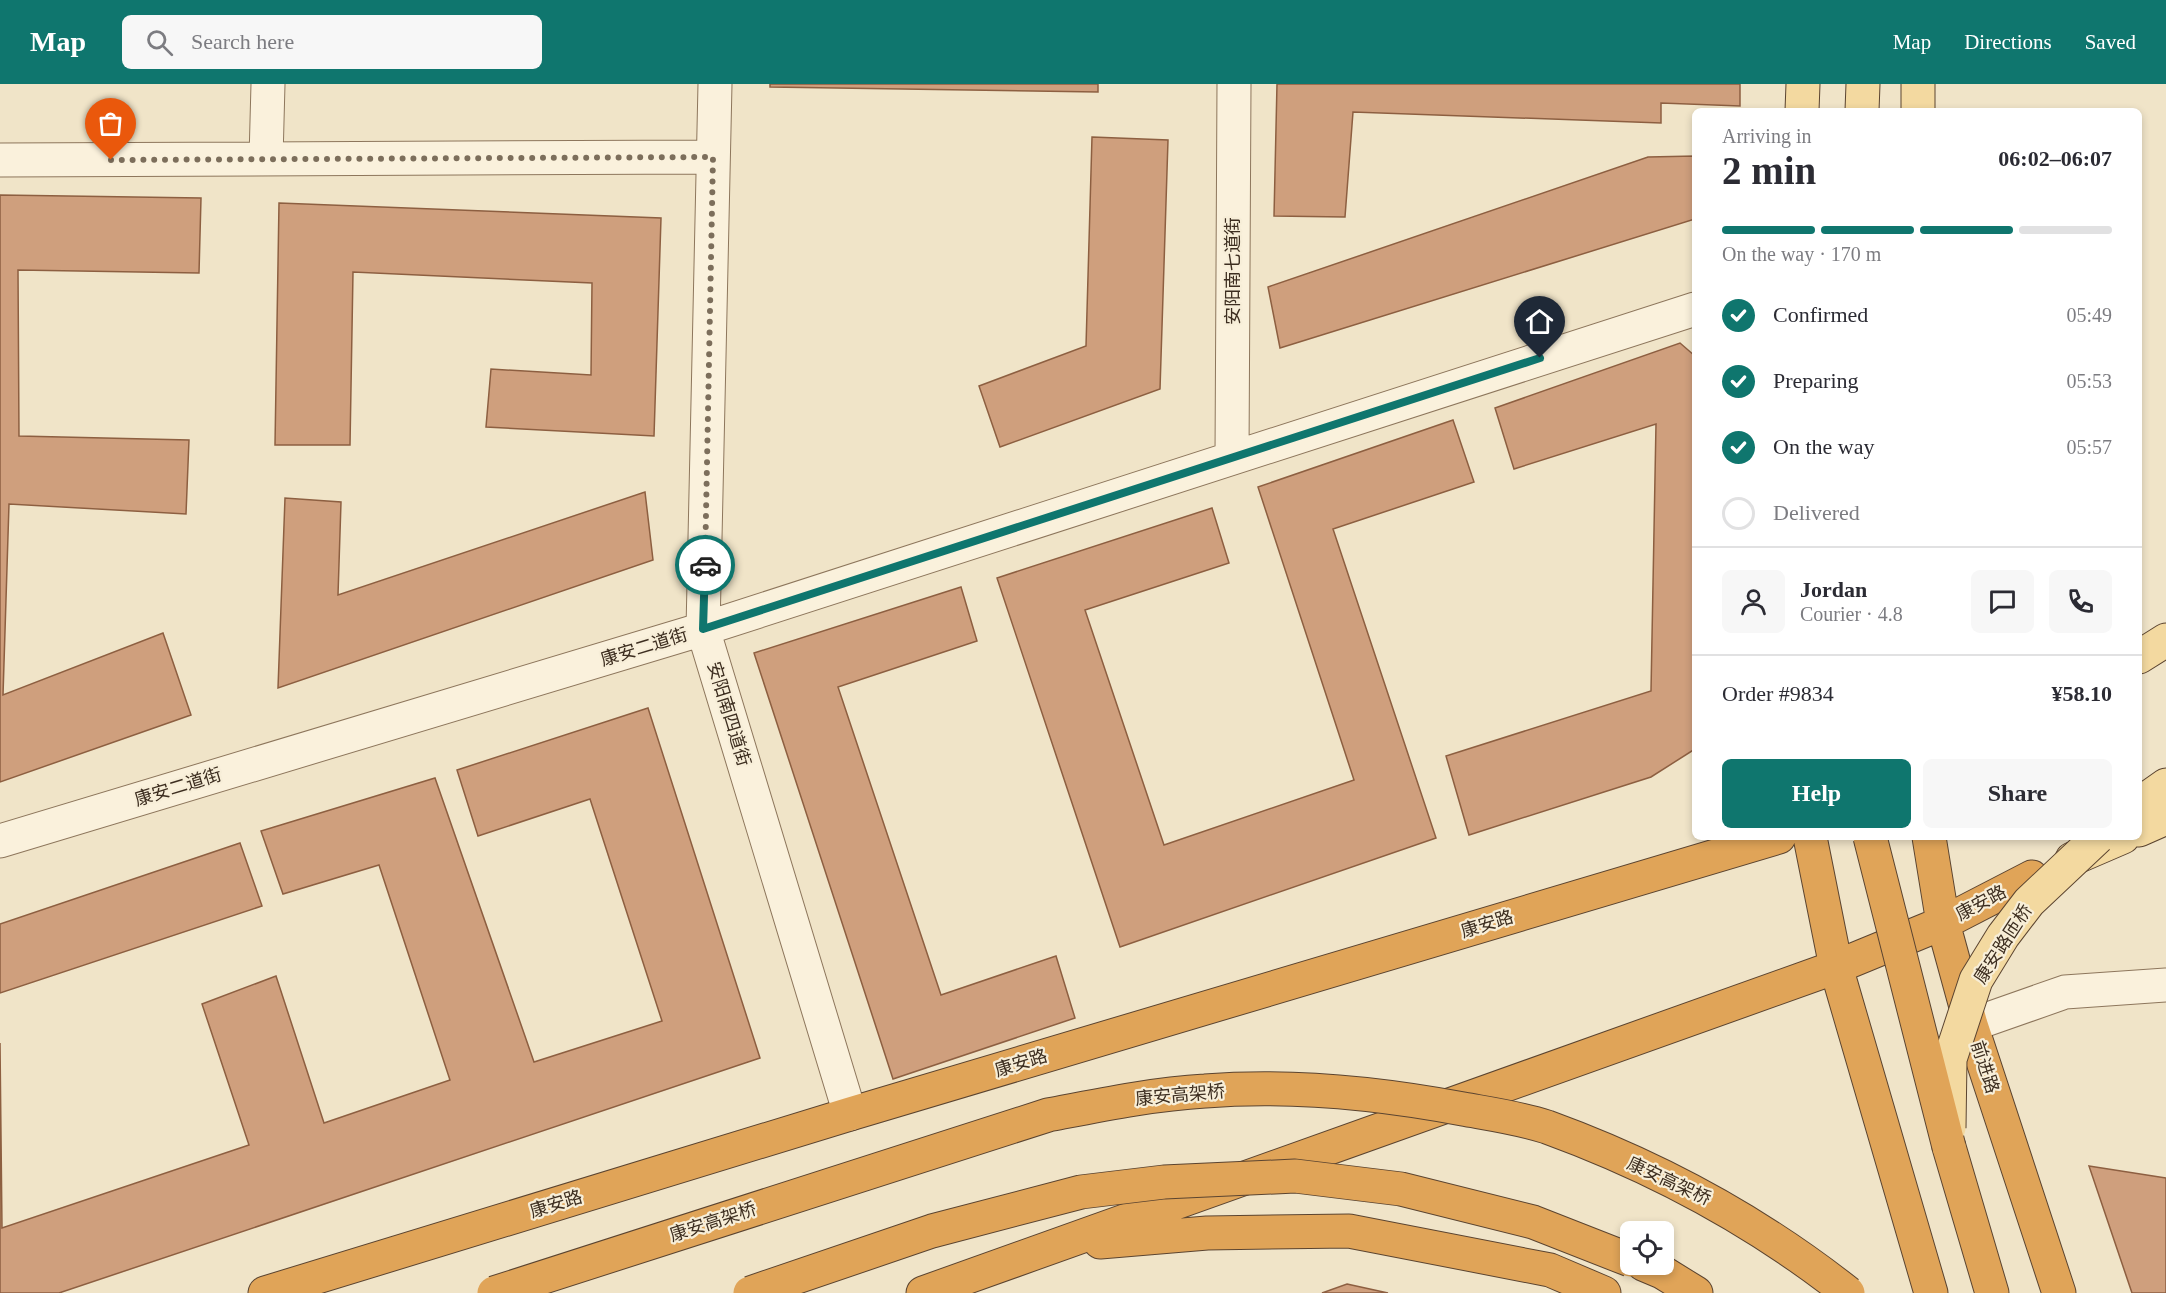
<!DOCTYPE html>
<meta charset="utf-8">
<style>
body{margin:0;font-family:"Times New Roman","Noto Sans SC",serif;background:#f7f7f7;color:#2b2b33;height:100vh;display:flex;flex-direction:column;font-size:22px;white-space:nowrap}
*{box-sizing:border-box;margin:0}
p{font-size:20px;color:#7c7c81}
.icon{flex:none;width:33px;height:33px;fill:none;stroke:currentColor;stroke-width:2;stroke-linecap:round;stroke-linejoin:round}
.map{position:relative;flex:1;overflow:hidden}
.details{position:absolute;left:1692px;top:24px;width:450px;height:732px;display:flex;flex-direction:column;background:#fff;border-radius:9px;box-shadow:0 3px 9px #0003}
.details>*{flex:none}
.controls{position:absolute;left:1620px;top:1137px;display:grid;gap:12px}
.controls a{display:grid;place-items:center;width:54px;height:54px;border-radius:9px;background:#fff;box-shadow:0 3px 9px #0003;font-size:30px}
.pin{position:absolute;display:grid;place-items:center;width:51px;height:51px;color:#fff;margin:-62px -26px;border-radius:50% 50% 50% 0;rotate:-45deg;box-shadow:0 0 6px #0007}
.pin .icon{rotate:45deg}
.courier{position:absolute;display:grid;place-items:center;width:60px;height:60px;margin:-30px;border:4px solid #0f766e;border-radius:50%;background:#fff;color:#222;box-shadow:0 2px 8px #0007}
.head em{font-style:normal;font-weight:800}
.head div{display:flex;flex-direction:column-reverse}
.head{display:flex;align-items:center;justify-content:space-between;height:102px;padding:0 30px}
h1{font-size:39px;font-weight:800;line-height:45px}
.bar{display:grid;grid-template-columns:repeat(4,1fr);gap:9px 6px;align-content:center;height:72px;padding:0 30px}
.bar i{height:8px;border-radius:4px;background:#e1e1e2}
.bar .active{background:#0f766e}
.bar p{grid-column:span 4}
.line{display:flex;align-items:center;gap:15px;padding:0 30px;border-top:2px solid #e1e1e2}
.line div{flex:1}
.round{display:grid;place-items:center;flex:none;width:63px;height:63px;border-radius:9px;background:#f7f7f7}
ol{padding:0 30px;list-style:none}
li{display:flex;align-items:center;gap:18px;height:66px}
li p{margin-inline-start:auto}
li .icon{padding:6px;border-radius:50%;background:#0f766e;color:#fff;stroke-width:4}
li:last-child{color:#7c7c81}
li i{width:33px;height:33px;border:3px solid #e1e1e2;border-radius:50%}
.cta{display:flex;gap:12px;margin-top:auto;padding:12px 30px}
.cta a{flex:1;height:69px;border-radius:9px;background:#0f766e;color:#fff;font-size:24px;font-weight:800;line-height:69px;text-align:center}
.cta a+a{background:#f7f7f7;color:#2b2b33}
header{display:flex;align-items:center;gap:36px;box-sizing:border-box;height:84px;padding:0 30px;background:#0f766e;color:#fff}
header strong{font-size:28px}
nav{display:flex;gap:33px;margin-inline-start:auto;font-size:21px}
.search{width:420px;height:54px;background:#f7f7f7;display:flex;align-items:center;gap:15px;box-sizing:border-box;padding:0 21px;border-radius:9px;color:#7c7c81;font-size:22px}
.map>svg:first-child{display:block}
.building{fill:#cf9f7d;stroke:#8d5f41;stroke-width:1.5}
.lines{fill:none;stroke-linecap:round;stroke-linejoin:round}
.minor-casing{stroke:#8d765c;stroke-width:35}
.major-casing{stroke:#5b4430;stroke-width:35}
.highway-casing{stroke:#5b4430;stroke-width:35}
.minor{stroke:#faf1dc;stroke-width:33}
.major{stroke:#f3d9a0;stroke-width:33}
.highway{stroke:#e0a458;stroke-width:33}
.major-bridge-casing{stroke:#5b4430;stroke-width:35;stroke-linecap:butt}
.highway-bridge-casing{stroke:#5b4430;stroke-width:35;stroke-linecap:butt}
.major-bridge{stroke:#f3d9a0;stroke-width:33}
.highway-bridge{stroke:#e0a458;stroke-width:33}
.done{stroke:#7c6e5b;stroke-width:6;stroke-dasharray:0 10.8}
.route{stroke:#0f766e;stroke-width:8}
.labels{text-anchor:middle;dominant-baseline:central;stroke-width:4.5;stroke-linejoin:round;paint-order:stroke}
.street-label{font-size:18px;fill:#3d2e20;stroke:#f7eed8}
</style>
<header>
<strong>Map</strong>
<div class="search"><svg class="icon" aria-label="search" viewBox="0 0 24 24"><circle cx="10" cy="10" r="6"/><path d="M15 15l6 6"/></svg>Search here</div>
<nav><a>Map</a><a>Directions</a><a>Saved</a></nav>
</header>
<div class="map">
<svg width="2166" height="1209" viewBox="0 0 2166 1209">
<rect width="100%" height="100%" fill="#f0e4c8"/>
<!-- building -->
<path class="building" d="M770,0H1098V8L770,3Z
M1277,0H1740V22L1661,19V39L1353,28L1345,133L1274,132Z
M1092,53L1168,56L1160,305L1000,363L979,302L1086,262Z
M1695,72V135L1280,264L1268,203L1648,73Z
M0,111L201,114L199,189L18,186L19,352L189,356L186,430L9,420L3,611L163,549L191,631L0,698Z
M279,119L661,134L654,352L486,343L491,285L591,291L592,199L353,188L350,361H275Z
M1680,259L1695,272V665L1651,693L1469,751L1446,672L1651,607L1656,340L1514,385L1495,324Z
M1453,336L1474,398L1333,445L1436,754L1120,863L997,494L1212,424L1229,479L1085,526L1164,761L1354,696L1258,403Z
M645,408L653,476L278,604L285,414L341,418L338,511Z
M961,503L977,557L838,603L941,911L1056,872L1075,934L893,995L754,569Z
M648,624L760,974L59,1209H0V959L2,1144L249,1061L202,920L276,892L324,1039L450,996L379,781L283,810L261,747L435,694L534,978L662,937L590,715L478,752L457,686Z
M240,759L262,822L0,909V840Z
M2089,1082L2166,1094V1209H2132Z
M1347,1200L1388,1209H1322Z"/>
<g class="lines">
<defs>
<path id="minor" d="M715,0L703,545L850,1030
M266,75L268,0
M0,76L713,73
M1232,373L1234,0
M0,757L703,545L1695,225
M1971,941L2065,908L2166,901"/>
<path id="major" d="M1802,27L1803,0
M1862,27L1863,0
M1918,27V0
M2139,573L2166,556
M2139,720L2166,701
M2139,746L2166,734
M2072,775L2123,753"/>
<path id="highway" d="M1810,753L1836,883L1931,1209
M1929,753L1943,839L1971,941L2059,1209
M1949,1063L1992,1209
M1100,1158L1207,1149L1349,1147L1550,1186L1604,1209
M1643,1180L1662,1188L1696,1209
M265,1209L850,1030L1779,753
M923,1209L1836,883L1943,839L2032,793"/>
</defs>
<!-- minor casing -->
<use href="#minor" class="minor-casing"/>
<!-- major casing -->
<use href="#major" class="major-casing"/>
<!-- highway casing -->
<use href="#highway" class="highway-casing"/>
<!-- minor -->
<use href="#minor" class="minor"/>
<!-- major -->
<use href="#major" class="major"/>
<!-- highway -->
<use href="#highway" class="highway"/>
<defs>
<path id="major-bridge" d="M1949,1044L1950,975L1976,896L2003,852L2029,818L2098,753"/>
<path id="highway-bridge" d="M1870,753L1949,1063
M494,1209L1048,1031C1100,1021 1153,1010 1205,1007C1292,1000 1378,1009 1463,1025C1491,1030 1520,1034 1547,1043C1657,1083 1757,1137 1848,1209
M750,1209L932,1147L1081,1108L1164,1098L1295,1092L1401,1105L1533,1138L1630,1176"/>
</defs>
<!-- major-bridge casing -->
<use href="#major-bridge" class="major-bridge-casing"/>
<!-- highway-bridge casing -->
<use href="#highway-bridge" class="highway-bridge-casing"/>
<!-- major-bridge -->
<use href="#major-bridge" class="major-bridge"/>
<!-- highway-bridge -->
<use href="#highway-bridge" class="highway-bridge"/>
</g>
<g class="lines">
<!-- done -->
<path class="done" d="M111,76L713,73L705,481"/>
<!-- route -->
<path class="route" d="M705,481L703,545L1540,274"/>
</g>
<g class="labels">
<!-- street labels -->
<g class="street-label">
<text transform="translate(1233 187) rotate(-90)">安阳南七道街</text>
<text transform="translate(644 563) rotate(-17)">康安二道街</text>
<text transform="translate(729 630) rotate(73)">安阳南四道街</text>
<text transform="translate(178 703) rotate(-17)">康安二道街</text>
<text transform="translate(1981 819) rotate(-28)">康安路</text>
<text transform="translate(1487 840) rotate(-17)">康安路</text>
<text transform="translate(2003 860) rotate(-57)">康安路匝桥</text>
<text transform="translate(1021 979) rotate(-17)">康安路</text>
<text transform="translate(1985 983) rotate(72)">前进路</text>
<text transform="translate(1180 1011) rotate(-5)">康安高架桥</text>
<text transform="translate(1669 1097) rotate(25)">康安高架桥</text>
<text transform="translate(556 1120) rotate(-17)">康安路</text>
<text transform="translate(713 1138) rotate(-18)">康安高架桥</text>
</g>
</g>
</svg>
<div class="controls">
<a><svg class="icon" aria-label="locate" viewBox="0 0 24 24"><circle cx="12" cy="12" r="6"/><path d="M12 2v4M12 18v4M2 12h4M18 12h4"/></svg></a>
</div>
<div class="pin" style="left:111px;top:76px;background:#ea580c"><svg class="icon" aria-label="bag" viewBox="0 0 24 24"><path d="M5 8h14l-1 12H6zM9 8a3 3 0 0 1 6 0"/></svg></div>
<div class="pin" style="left:1540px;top:274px;background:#1f2937"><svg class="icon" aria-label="home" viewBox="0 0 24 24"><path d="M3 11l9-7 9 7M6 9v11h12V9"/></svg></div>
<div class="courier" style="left:705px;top:481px"><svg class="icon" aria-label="car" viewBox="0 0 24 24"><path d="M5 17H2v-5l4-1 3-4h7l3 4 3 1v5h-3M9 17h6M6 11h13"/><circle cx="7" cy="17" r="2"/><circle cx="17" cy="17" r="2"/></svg></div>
<section class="details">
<div class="head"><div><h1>2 min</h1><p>Arriving in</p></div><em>06:02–06:07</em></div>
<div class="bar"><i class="active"></i><i class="active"></i><i class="active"></i><i></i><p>On the way · 170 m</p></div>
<ol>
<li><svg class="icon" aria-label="check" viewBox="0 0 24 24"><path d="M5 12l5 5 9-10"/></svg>Confirmed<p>05:49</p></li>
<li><svg class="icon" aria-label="check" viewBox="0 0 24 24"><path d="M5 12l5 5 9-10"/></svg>Preparing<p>05:53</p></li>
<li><svg class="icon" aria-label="check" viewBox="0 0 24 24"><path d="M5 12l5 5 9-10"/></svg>On the way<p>05:57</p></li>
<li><i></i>Delivered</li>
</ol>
<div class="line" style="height:108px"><a class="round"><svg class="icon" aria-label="person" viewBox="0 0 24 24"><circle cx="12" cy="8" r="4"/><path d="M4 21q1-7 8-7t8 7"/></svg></a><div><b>Jordan</b><p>Courier · 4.8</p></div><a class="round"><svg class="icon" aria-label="chat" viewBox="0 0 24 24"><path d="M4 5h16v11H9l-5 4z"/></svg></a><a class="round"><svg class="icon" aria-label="phone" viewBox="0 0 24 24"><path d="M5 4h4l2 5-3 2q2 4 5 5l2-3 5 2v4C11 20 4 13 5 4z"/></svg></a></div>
<div class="line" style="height:78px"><div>Order #9834</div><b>¥58.10</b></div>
<div class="cta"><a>Help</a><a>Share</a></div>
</section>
</div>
